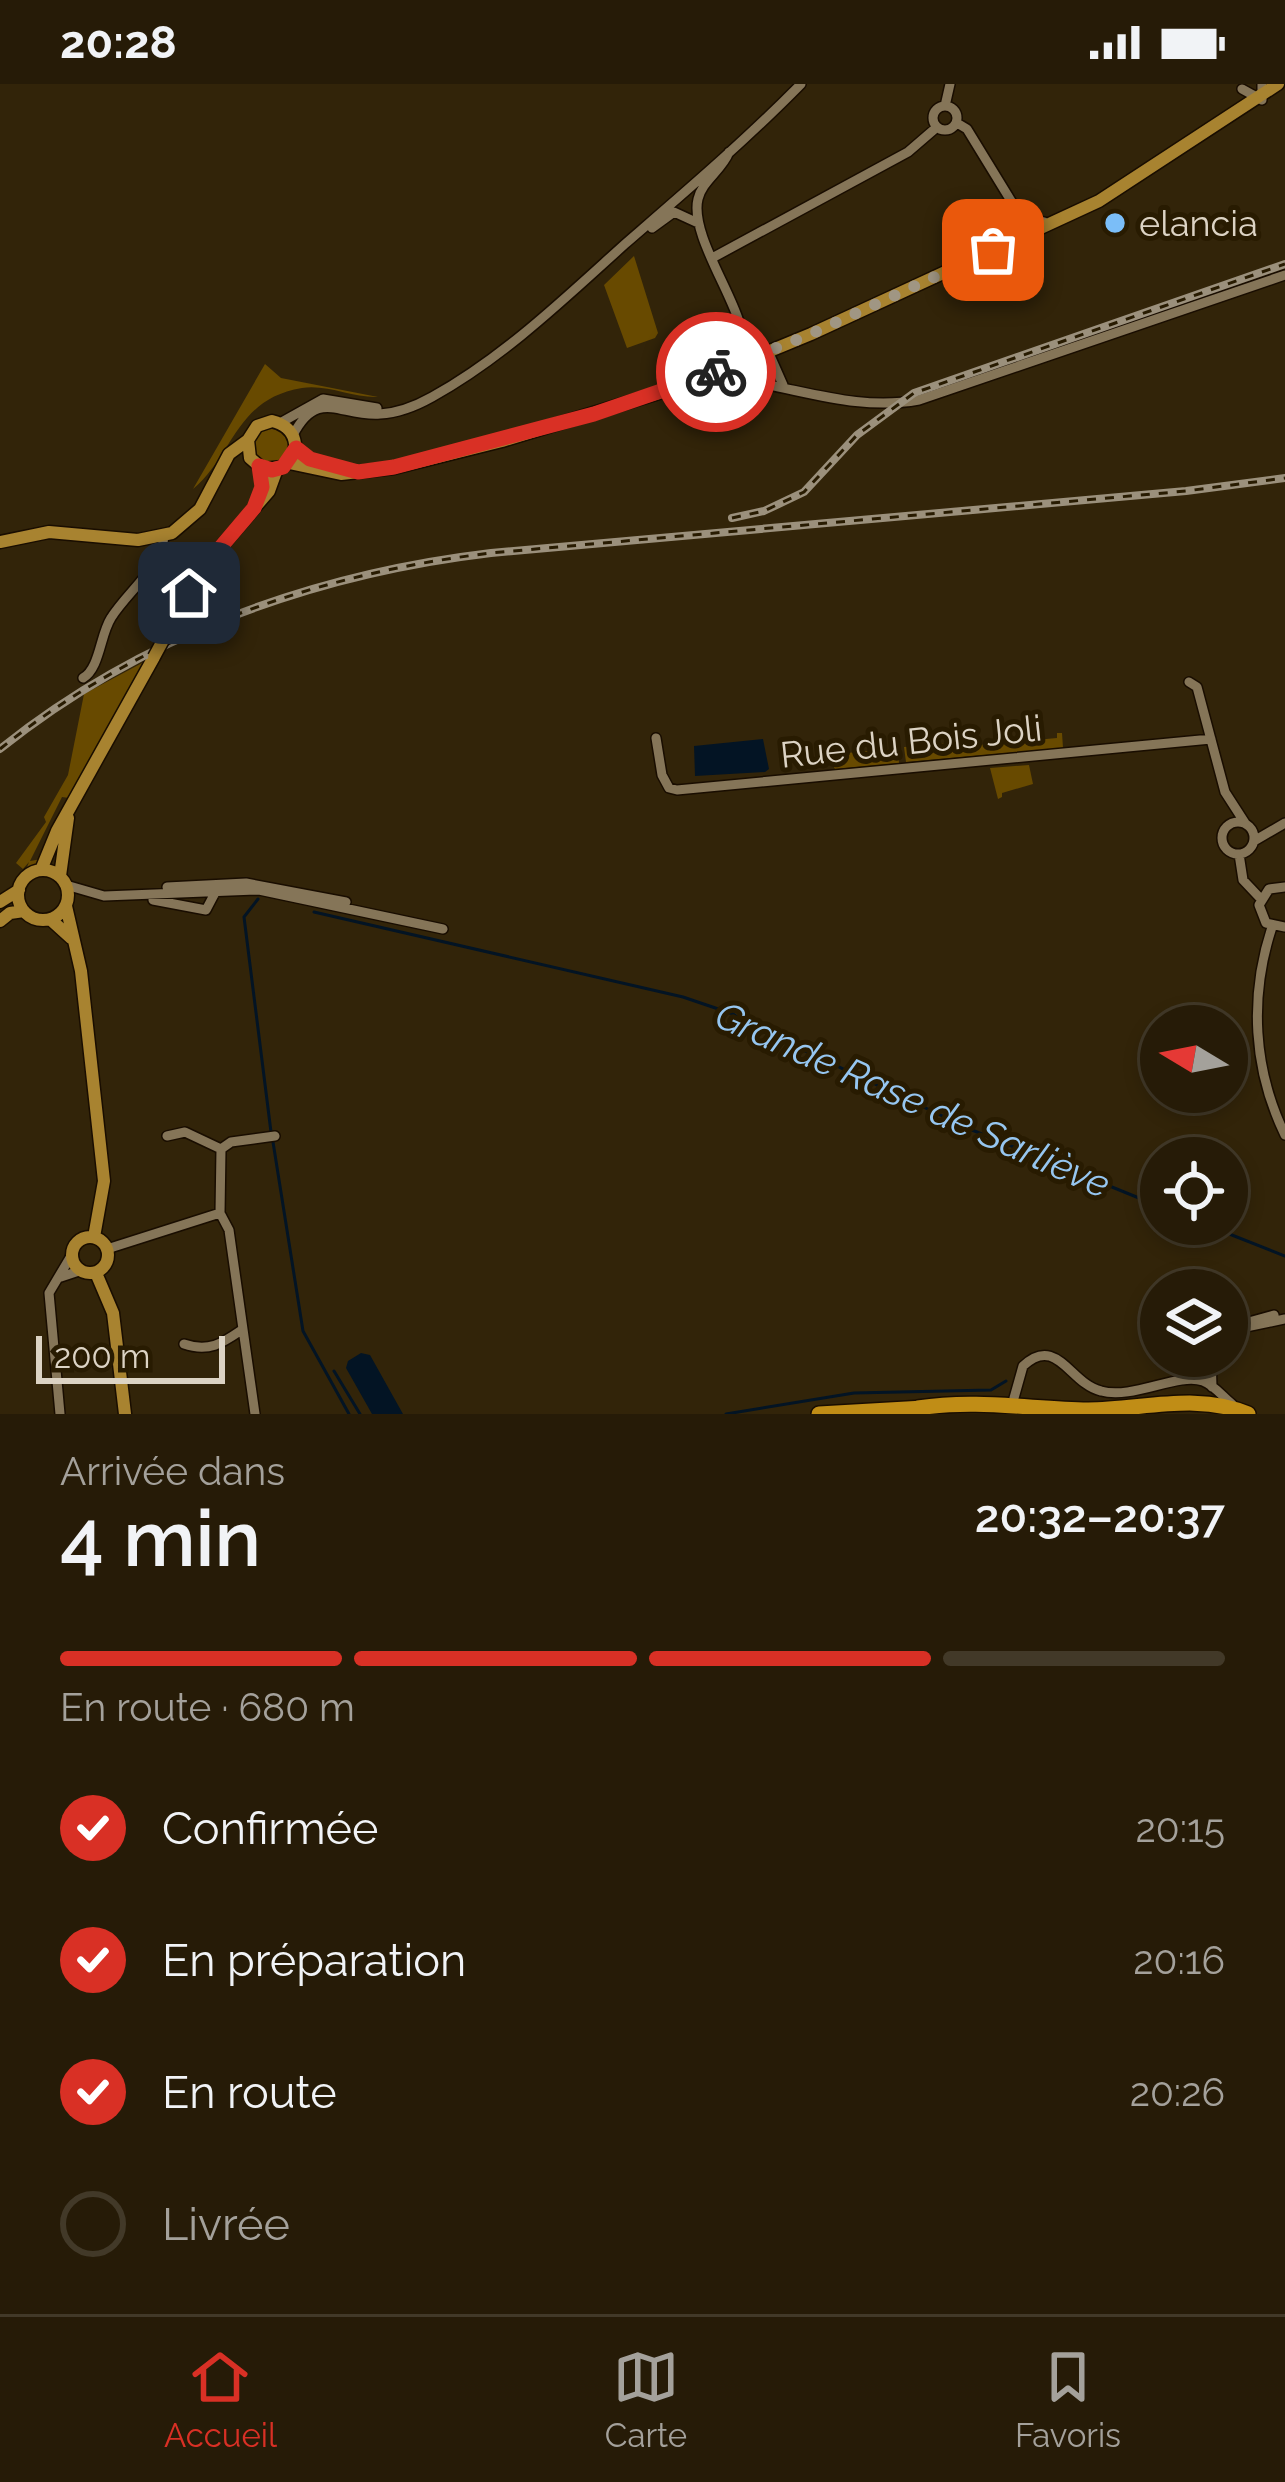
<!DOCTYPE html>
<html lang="fr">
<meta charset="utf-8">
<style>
body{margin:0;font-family:Raleway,sans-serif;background:#2e2411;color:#f1f3f6;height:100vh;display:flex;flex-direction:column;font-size:45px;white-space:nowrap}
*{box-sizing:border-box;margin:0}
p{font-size:39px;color:#a4a19b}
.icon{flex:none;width:66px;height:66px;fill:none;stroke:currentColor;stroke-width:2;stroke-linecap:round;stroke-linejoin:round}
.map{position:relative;height:1330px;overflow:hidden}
.panel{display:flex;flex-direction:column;background:#261b07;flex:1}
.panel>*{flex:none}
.needle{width:78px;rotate:280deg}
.buttons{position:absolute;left:1140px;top:921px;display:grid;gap:24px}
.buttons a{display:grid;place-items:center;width:108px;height:108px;border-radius:50%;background:#261b07;box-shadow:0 6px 18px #0003,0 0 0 3px #423928;font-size:60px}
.scale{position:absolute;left:36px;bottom:30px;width:189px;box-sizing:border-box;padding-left:12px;border:6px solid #dcd3c4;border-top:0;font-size:33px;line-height:42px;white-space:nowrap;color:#dcd3c4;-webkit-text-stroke:9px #281b01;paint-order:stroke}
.pin{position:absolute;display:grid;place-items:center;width:102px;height:102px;color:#fff;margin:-51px;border-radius:24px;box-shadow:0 6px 18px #0006}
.courier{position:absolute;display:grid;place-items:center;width:120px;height:120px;margin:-60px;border:9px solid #d93025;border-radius:50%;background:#fff;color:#222;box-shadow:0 3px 15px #0007}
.summary em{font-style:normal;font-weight:600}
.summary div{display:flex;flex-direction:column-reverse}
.summary{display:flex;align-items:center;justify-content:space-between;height:204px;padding:0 60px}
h1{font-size:78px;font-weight:600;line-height:90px}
.bar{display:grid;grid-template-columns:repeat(4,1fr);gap:18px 12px;align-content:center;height:144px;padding:0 60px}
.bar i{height:15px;border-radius:9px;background:#423928}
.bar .current{background:#d93025}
.bar p{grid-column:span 4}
ol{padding:0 60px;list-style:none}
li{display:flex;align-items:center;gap:36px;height:132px}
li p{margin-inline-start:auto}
li .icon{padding:12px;border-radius:50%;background:#d93025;color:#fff;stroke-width:4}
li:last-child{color:#a4a19b}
li i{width:66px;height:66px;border:6px solid #423928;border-radius:50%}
.status{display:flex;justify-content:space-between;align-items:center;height:84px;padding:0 60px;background:#261b07;direction:ltr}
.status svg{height:33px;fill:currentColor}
.dock{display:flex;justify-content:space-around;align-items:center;height:168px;border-top:3px solid #423928;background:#261b07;font-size:33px;color:#a4a19b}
.dock a{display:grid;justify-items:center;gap:6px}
.dock .current{color:#d93025}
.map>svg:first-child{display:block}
.green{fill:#684a00}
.water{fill:#031424}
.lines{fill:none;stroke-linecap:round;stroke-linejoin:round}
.stream{stroke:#031424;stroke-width:3}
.minor-casing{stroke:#190d00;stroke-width:12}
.major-casing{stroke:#190d00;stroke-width:15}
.highway-casing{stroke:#190d00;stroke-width:18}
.minor{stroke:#857558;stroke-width:9}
.major{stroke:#a88330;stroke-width:12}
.highway{stroke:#c08d16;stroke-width:15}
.rail-casing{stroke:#9b907c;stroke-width:8}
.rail{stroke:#281b01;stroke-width:3;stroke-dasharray:9;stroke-linecap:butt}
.major-bridge-casing{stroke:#190d00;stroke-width:15;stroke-linecap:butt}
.major-bridge{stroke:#a88330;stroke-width:12}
.done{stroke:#a09683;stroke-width:12;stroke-dasharray:0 21.6}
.route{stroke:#d93025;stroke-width:15}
.poi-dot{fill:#7bbef8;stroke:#281b01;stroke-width:4.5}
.labels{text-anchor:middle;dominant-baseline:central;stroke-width:10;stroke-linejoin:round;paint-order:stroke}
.poi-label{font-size:36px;fill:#dcd3c4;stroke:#281b01;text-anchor:start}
.street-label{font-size:36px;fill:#dcd3c4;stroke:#281b01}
.water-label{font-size:39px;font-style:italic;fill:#96c6f0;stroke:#281b01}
</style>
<div class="status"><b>20:28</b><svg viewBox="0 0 49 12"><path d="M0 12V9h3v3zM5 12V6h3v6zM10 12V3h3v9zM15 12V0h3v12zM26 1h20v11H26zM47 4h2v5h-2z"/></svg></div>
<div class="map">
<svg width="1285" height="1330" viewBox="0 0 1285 1330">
<rect width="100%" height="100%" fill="#322409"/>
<!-- green -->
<path class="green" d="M634,172L658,249L655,254L627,264L604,201Z
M265,280L281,294L378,313C353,314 327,300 302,304C235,315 234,371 193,405Z
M254 362a17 17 0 1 1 34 0a17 17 0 1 1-34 0Z
M144,578L69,714L62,713L30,777L42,775L36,783L26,786L29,778L23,785L16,779L46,738L44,733L68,691L84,610Z
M974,640L978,661L1057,654V649H1062L1063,664L906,678L904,663L975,657Z
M898,664L899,679L835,685L827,671Z
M1029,681L1033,700L1002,709V713L998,715L990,684Z"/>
<!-- water -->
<path class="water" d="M763,655L769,685L765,688L695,692L694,662Z
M361,1269L370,1271L403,1330H372L346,1284L348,1277Z"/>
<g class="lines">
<!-- stream -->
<path class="stream" d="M258,815L244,833L271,1048
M314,828L683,913L733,930L744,938L972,1046L1161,1123
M273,1058L303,1247L349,1330
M1204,1140L1285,1172
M334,1287L360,1330
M726,1330L854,1309L991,1306L1006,1297"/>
<defs>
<path id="minor" d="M1242,5L1262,16V0
M933 34a12 12 0 1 1 24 0a12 12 0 1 1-24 0Z
M945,22L950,0
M957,39L967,45L1016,125L1025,135L1044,138
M729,68C722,86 702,97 698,115C690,148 731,207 740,241C746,261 735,278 746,297C805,306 858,327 919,316L1285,191
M652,144L674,128L698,139
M996,159L1011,147L1016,125
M714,173L908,68L937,43
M742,244L768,267L783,301
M710,293L746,297
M280,339L323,315L377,324
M293,351C318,303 340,333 380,330C398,329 416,322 432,313C504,273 564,215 625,160C685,108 746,56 801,0
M83,594C100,584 100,551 111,534C127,508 162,483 164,452
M1189,598L1197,603L1225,708L1245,739
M656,654L662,691L669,704L677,706L1211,655
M1222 754a16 16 0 1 1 32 0a16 16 0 1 1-32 0Z
M1254,757L1285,739
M1239,770L1243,796L1260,814
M66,801L104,812L259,806L443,845
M167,803L246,799L346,818
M1285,803L1269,805L1259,821L1266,839L1285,843
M153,816L206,826L216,807
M1272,843C1249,913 1253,985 1285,1051
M167,1052L185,1048L221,1065
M221,1065L220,1129L229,1146L255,1330
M221,1065L231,1058L275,1052
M107,1165L220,1129
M61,1193L79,1187
M1227,1244L1274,1231
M1227,1252L1246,1243L1285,1235
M184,1260C210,1269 224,1258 243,1245
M1211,1272L1212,1303
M1182,1294L1203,1272
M1014,1314L1023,1282C1057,1250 1070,1300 1101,1307C1133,1316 1178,1288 1203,1297C1214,1301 1223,1313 1232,1320
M60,1330L49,1209L71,1172"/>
<path id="major" d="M704,294L811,250L1099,117L1278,0
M289,379L341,390L394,384L502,357L711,293
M0,458L49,448L138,456L172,449L200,425L229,370L248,356L257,342L272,337C297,343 303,367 283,383L263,385L250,374L248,356
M167,549L220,464L269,407L277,385
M18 811a25 25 0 1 1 50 0a25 25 0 1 1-50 0Z
M41,786L57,747L154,573
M60,792L68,734
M0,818L19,806
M66,822L81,887L104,1097L94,1153
M50,835L71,854
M0,837L10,829L24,827
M72 1171a18 18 0 1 1 36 0a18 18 0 1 1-36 0Z
M96,1189L113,1229L125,1330"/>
<path id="highway" d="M918,1324C976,1315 1030,1325 1088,1326C1141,1326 1197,1308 1248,1330
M819,1330L924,1324"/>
</defs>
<!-- minor casing -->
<use href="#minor" class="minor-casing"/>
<!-- major casing -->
<use href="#major" class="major-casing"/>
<!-- highway casing -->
<use href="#highway" class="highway-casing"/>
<!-- minor -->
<use href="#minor" class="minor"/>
<!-- major -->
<use href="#major" class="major"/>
<!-- highway -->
<use href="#highway" class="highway"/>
<defs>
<path id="rail" d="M732,434L764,427L804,408L857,351L914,309L1285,180
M0,665C141,552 313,490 491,469L1186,407L1285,394"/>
</defs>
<!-- rail casing -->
<use href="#rail" class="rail-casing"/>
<!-- rail -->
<use href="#rail" class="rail"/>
<defs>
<path id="major-bridge" d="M154,573L167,549"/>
</defs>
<!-- major-bridge casing -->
<use href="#major-bridge" class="major-bridge-casing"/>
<!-- major-bridge -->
<use href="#major-bridge" class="major-bridge"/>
</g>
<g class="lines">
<!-- done -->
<path class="done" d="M716,288L811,250L993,166"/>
<!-- route -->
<path class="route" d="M189,509L220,464L254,424L262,403L259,382L272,386L283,383L296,364L310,375L358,388L394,383L594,330L716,288"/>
</g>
<!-- markers -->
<circle class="poi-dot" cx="1115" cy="139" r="12"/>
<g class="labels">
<!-- poi labels -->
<g class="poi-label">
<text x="1139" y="139">elancia</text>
</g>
<!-- street labels -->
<g class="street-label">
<text transform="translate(911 657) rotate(-6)">Rue du Bois Joli</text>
</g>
<!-- water labels -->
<g class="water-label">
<text transform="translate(913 1015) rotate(24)">Grande Rase de Sarliève</text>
</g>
</g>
</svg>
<div class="buttons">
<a><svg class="needle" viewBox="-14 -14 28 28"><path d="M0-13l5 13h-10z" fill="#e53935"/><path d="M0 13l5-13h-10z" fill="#a4a19b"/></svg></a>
<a><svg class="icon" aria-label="locate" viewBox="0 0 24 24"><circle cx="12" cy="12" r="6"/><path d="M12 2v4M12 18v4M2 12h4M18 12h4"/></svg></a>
<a><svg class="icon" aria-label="layers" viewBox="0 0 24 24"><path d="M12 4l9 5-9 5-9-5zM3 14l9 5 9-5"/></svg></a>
</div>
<div class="scale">200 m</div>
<div class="pin" style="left:993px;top:166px;background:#ea580c"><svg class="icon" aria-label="bag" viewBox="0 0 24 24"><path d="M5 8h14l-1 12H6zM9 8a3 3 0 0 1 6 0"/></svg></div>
<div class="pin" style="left:189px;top:509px;background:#1f2937"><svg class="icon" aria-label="home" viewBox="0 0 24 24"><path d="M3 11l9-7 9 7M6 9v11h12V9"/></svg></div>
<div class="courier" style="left:716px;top:288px"><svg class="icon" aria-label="bike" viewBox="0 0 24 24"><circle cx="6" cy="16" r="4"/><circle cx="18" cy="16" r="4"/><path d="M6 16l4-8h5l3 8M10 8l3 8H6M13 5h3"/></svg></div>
</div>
<section class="panel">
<div class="summary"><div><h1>4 min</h1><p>Arrivée dans</p></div><em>20:32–20:37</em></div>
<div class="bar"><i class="current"></i><i class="current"></i><i class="current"></i><i></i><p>En route · 680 m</p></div>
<ol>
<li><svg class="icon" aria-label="check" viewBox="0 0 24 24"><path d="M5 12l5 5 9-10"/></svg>Confirmée<p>20:15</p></li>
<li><svg class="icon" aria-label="check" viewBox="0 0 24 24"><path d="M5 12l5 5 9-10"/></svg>En préparation<p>20:16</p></li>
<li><svg class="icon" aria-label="check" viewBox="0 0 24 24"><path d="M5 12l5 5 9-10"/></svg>En route<p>20:26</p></li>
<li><i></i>Livrée</li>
</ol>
</section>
<nav class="dock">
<a class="current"><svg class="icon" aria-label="home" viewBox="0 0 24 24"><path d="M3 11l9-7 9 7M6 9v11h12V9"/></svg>Accueil</a>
<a><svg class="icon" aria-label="map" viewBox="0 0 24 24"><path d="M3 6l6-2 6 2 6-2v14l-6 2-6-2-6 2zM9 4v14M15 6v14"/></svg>Carte</a>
<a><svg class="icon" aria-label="saved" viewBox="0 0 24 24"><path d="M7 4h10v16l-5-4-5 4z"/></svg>Favoris</a>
</nav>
